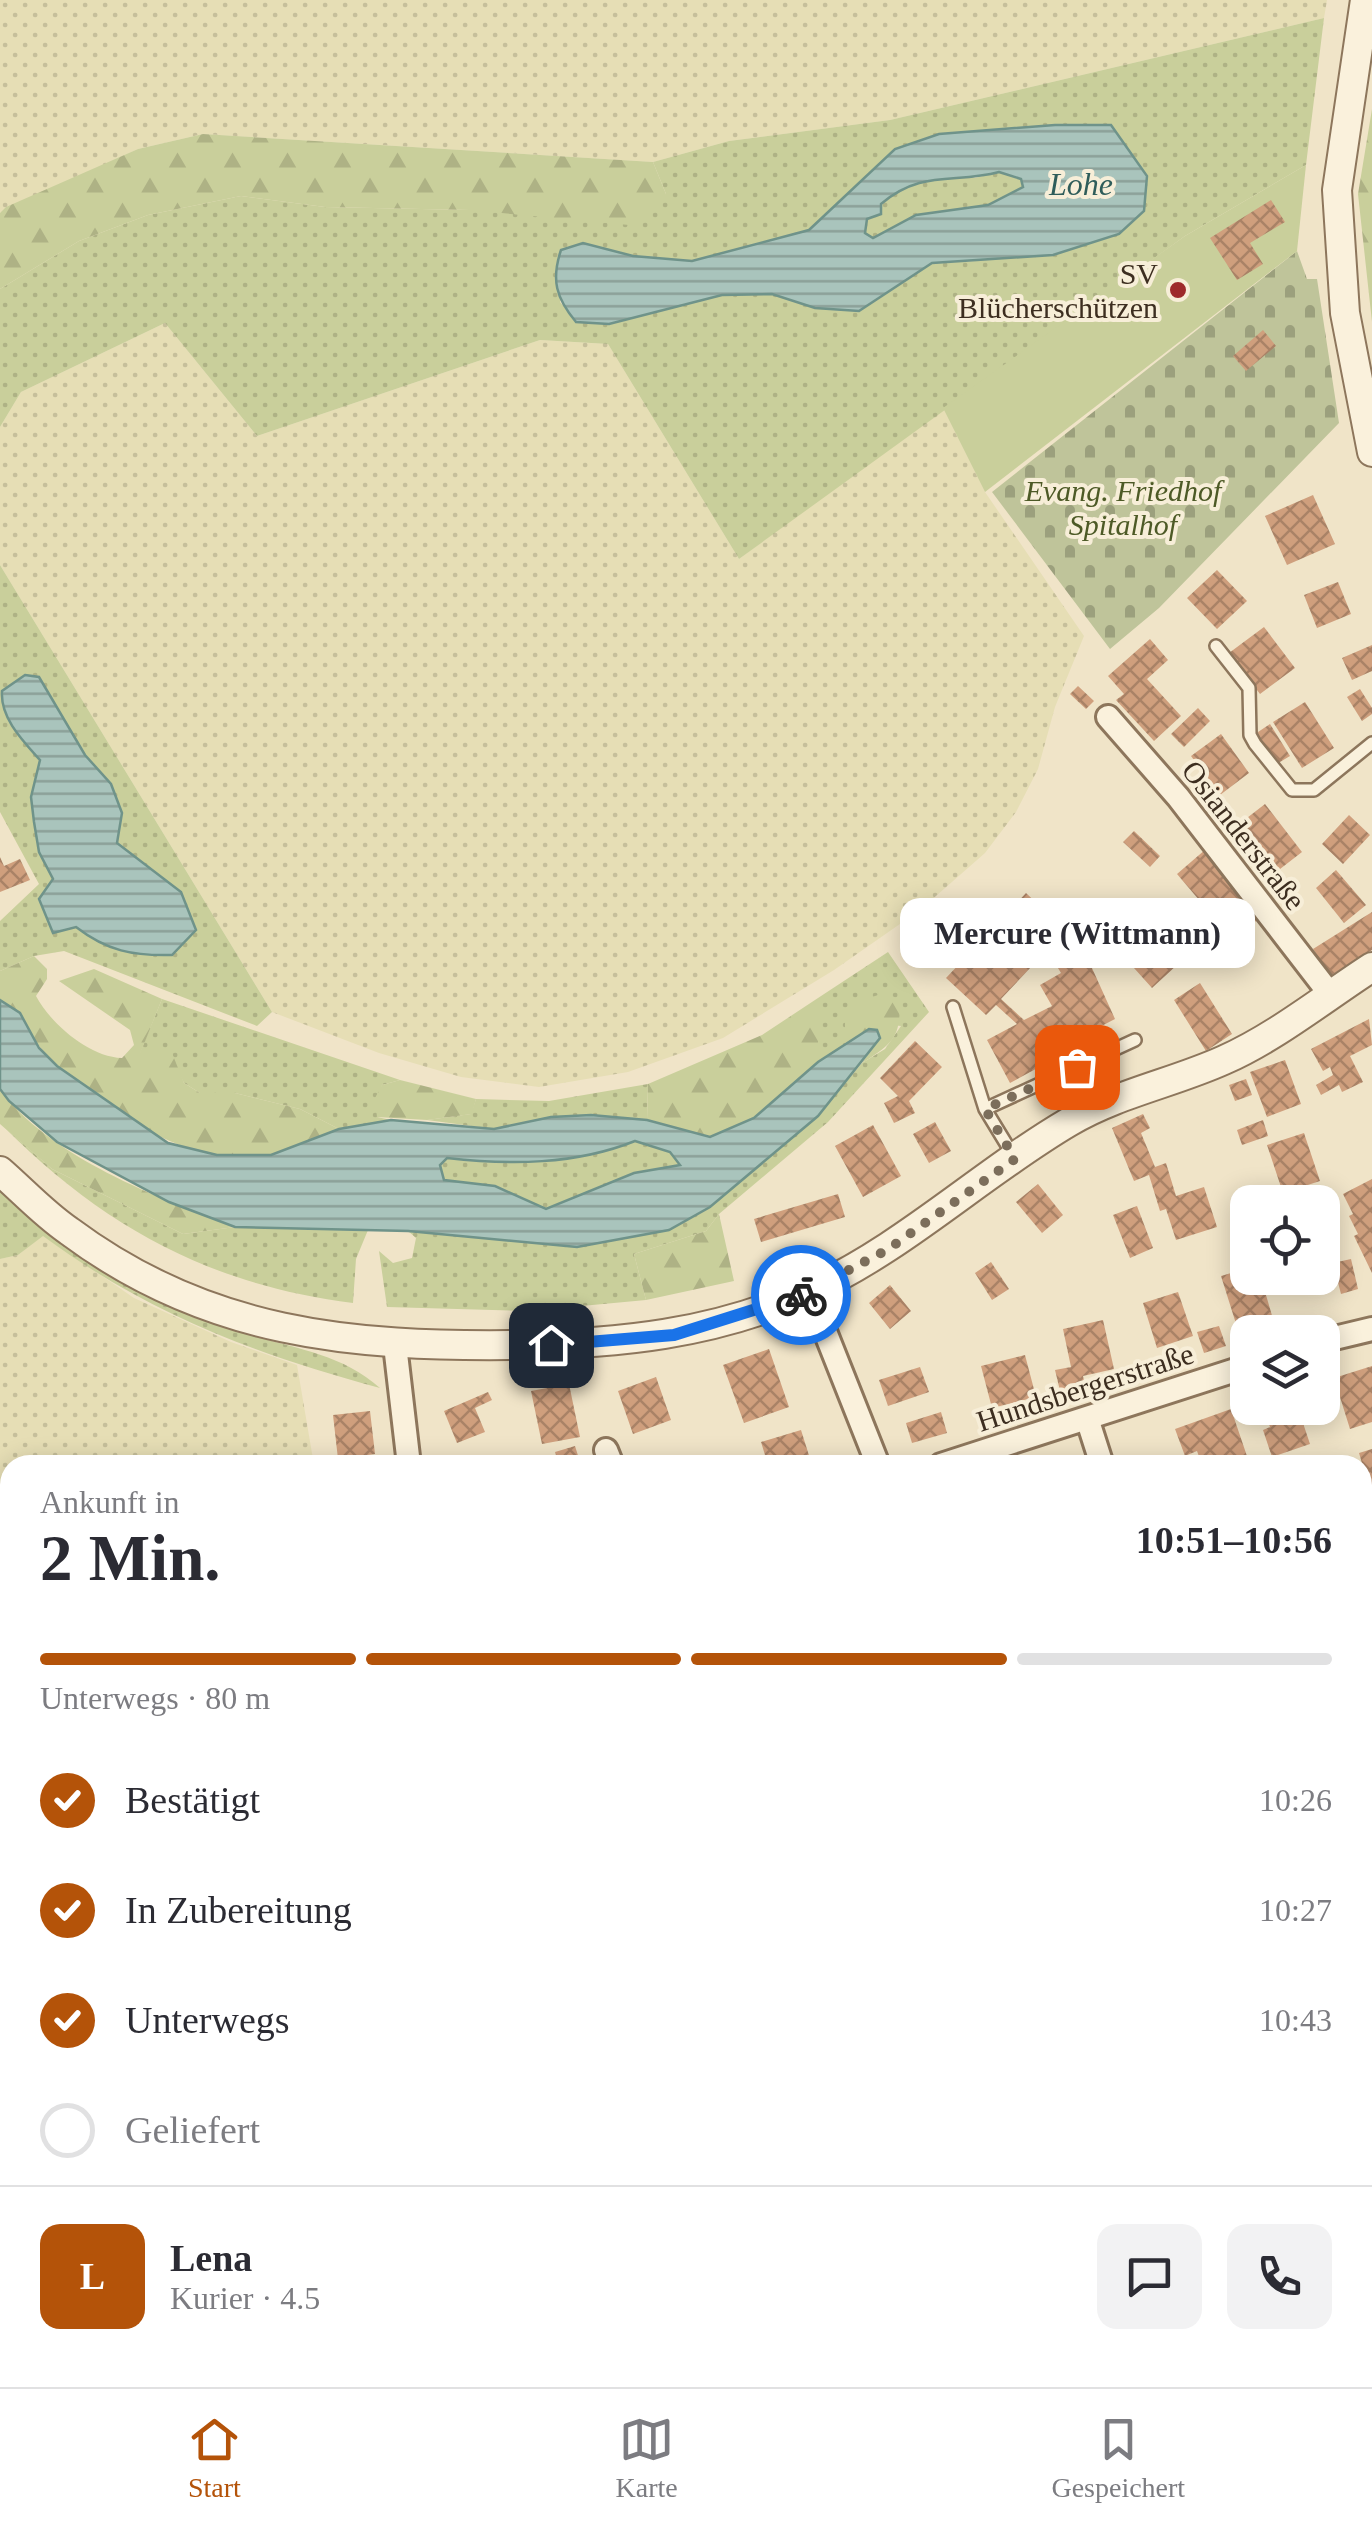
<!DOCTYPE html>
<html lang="de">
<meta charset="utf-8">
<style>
body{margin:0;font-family:"Times New Roman",serif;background:#f2f2f3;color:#2b2b33;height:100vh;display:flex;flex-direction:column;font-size:38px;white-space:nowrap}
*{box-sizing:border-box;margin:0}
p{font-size:32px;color:#7c7c81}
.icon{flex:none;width:55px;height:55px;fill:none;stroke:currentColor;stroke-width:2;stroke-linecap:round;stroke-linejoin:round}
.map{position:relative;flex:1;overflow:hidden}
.side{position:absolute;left:0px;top:1455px;width:1372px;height:932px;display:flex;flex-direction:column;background:#fff;border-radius:30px 30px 0 0;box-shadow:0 5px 25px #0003}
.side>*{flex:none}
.fabs{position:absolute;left:1230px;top:1185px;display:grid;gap:20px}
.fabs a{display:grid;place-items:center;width:110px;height:110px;border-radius:20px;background:#fff;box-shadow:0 5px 25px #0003;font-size:50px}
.pin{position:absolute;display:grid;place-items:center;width:85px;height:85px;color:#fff;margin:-42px;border-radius:20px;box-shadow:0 5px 15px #0006}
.courier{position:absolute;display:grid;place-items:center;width:100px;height:100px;margin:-50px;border:8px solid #1a73e8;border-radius:50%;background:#fff;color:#222;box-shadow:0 2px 12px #0007}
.bubble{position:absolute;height:70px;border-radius:20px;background:#fff;box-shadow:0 5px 25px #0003;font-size:32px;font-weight:700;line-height:70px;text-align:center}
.head em{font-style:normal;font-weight:700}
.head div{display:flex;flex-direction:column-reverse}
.head{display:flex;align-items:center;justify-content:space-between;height:170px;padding:0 40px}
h1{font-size:65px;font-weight:700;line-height:75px}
.bar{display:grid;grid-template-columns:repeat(4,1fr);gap:15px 10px;align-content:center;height:120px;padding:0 40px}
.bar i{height:12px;border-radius:8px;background:#e1e1e2}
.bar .selected{background:#b45309}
.bar p{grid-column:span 4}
.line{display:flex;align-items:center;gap:25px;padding:0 40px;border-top:2px solid #e1e1e2}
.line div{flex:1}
.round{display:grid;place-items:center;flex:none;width:105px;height:105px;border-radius:20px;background:#f2f2f3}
ol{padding:0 40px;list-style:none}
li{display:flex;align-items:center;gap:30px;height:110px}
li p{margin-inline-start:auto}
li .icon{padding:10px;border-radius:50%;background:#b45309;color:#fff;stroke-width:4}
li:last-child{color:#7c7c81}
li i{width:55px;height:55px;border:5px solid #e1e1e2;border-radius:50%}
.dock{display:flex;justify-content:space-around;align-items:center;height:140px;border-top:2px solid #e1e1e2;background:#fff;font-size:28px;color:#7c7c81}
.dock a{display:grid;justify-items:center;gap:5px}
.dock .selected{color:#b45309}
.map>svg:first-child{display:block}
.farmland{fill:url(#farmland-dots)}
.grass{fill:url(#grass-dots);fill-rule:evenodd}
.forest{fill:url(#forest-firs)}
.cemetery{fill:url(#cemetery-stones)}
.park{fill:#c9cf9b}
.water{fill:url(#water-rules);stroke:#6f938a;stroke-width:2.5;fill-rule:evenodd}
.building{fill:url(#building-cross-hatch);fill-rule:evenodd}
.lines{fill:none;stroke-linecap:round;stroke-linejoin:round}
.service-casing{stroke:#8d765c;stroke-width:16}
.minor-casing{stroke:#8d765c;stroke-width:28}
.tertiary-casing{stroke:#8d765c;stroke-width:32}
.service{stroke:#faf1dc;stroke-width:11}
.minor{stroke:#faf1dc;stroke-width:22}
.tertiary{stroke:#faf1dc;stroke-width:28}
.done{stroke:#7c6e5b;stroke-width:10;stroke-dasharray:0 18}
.route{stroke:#1a73e8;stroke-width:12}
.poi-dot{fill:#9e2a2b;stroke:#f7eed8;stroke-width:4}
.labels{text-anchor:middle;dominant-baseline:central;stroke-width:8;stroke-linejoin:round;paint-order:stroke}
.poi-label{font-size:30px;fill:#3d2e20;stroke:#f7eed8;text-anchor:end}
.park-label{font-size:30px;font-style:italic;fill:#4d5a26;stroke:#f7eed8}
.street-label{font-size:30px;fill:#3d2e20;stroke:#f7eed8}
.water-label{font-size:32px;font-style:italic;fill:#2f5d5a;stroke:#f7eed8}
</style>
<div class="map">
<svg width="1372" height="2387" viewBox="0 0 1372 2387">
<defs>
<pattern id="farmland-dots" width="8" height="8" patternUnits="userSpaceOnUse" patternTransform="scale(2.5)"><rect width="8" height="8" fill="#e6deb5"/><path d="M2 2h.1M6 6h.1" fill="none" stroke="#c6bf9b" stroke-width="1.8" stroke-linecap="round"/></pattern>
<pattern id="grass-dots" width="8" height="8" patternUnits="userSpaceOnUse" patternTransform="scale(2.5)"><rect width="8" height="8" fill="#c9cf9b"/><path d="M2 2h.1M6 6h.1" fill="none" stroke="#aeb285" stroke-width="1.8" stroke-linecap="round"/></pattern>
<pattern id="forest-firs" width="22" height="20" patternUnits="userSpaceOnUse" patternTransform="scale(2.5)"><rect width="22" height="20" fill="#c9cf9b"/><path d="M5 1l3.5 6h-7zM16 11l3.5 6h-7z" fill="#aeb285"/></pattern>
<pattern id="cemetery-stones" width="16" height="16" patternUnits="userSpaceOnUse" patternTransform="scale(2.5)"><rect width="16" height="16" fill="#bfc49a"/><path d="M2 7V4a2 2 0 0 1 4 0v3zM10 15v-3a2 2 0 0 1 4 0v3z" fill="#9ca07d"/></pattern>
<pattern id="water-rules" width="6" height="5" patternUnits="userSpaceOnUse" patternTransform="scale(2.5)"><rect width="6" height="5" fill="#a9c4bc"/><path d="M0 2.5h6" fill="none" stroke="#8ba098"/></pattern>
<pattern id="building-cross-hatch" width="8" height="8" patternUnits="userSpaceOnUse" patternTransform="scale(2.5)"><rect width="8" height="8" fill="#cf9f7d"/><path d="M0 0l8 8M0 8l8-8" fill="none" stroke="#a98266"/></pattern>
</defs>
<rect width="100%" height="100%" fill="#f0e4c8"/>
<!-- farmland -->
<path class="farmland" d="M0,0H1327L1324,18L890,120L729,141L653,162L203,134L138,149L0,213Z
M165,323L257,436L540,340L608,344L739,559L943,408L985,492L1084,636L1055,707L1038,769L1016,812L985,853L920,910L834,970L723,1038L628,1072L539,1087L461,1077L379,1053L272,1012L0,565V427L21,392Z
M43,1235L134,1298L231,1342L297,1365L314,1465H10V2003L0,1997V1259L18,1255Z
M1363,1970L1372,1972V2387H1105L1101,2378H1362Z
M10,2344V2378H442L436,2387H0V2359Z"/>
<!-- grass -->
<path class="grass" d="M1324,18L1306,165L1185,236L739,559L608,344L540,340L257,436L165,323L21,392L0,427V289L79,241L148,215L241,196L325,207L469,210L666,194L653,162L729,141L890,120ZM1055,125H1111L976,261L932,263L859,311L815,308L772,294L722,295L609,324L577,322L560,302L582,243L633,256L692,261L809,230L939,134Z
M999,172L1022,180L1023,187L989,205L916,215L873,238L865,233L867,219L899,188L963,173L975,178Z
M0,565L272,1012L257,1026L64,951L34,956L0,971V921L39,884L0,812Z
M888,952L929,1012L828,1122L719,1214L706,1231L634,1254L646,1300L528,1311L387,1307L379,1251L393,1263L412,1258L416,1238L408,1231L577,1247L818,1116L862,1063L885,1049L901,1026L845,1020V1045L818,1062V998Z
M162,999L400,1080L382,1085L377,1117L391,1120L339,1129L300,1109L235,1093H200L184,1083L174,1064L139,1055Z
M648,1084L647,1120L551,1117L494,1129L427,1120L471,1114L476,1099L549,1101Z
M4,1127L52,1169L183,1234L235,1227L368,1230L356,1259L353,1303C211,1285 105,1228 4,1127Z
M635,1141L670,1152L681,1165L634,1173L546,1209L495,1186L443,1180L440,1165L446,1158C510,1165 575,1165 635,1141Z
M0,1188C79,1256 135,1292 233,1329C284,1348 338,1350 380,1388C253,1353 150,1315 43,1236L18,1255L0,1259Z
M6,2020L10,2022V2206L0,2154V2021Z"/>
<!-- forest -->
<path class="forest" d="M1372,109V322L1358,194Z
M203,134L653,162L666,194L640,226L469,210L325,207L241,196L148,215L79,241L0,289V213L6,207L138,149Z
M34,956L47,969V979L36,996C51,1024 89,1057 122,1058L134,1045L130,1030L59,981L94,969L162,999L140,1054L170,1048L184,1083L200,1093H235L300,1109L339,1129C317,1137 296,1148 274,1154C199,1174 106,1112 54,1063C32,1042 25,1017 0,1000V971Z
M884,993L899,999C902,1036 893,1044 862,1063L880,1038L877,1030L869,1029L845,1045V1020L866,999Z
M818,998V1062L754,1118L710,1137L647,1120L648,1084L762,1035Z
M400,1080L476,1099L472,1114L427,1120L377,1117L375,1098L382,1085Z
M0,1089C47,1156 160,1199 235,1227L183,1234L52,1169L0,1124Z
M719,1214L734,1281L646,1300L634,1254L706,1231Z"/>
<!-- cemetery -->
<path class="cemetery" d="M1297,251L1307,279H1317L1339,423L1159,608L1110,649L992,492Z"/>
<!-- park -->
<path class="park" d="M1306,165L1297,251L985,492L943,408L1185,236Z"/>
<!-- water -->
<path class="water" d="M1055,125H1111L1147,176L1144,211L1119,234L1053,255L932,263L859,311L815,308L772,294L722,295L609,324L576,322C556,298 551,280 561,250L583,243L633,256L692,261L809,230L895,149L939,134ZM999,172L1021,179L1023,187L988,205L916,215L873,238L865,233L867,219L881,214V204C922,169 955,184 999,172Z
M25,675L39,677L85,755L111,784L122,813L117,843L181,892L196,930L172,955C133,956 107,951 76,927L53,933L39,899L53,879L39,852L34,822L31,797L40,760C23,741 0,718 2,691Z
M0,1000L20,1013L39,1048L57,1066L168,1143L217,1155H271L339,1129L391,1120L494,1129L551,1117L591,1115L647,1120L710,1137L754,1118L818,1062L869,1029L877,1030L880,1038L818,1116L710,1207L669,1230L577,1247L408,1231L235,1227L169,1202L57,1142L9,1101L0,1089ZM635,1141L670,1152L680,1165L634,1173L546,1209L495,1186L444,1180L440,1165L447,1158C510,1165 575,1165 635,1141Z"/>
<!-- building -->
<path class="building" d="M1271,200L1285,222L1250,243L1263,264L1237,280L1210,238Z
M1263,330L1276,346L1246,371L1233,356Z
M1313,495L1335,544L1287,565L1265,516Z
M1217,570L1247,601L1217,629L1187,598Z
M1338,582L1351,614L1317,628L1304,595Z
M1264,627L1295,668L1260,694L1229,653Z
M1150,639L1168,660L1147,679L1181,716L1154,741L1116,700L1124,694L1108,676Z
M1372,645V671L1352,680L1342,658Z
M1078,686L1094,701L1086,709L1070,694Z
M1360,689L1372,708V714L1362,721L1347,697Z
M1305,702L1334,748L1302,768L1273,722Z
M1198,708L1210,721L1184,747L1171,734Z
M1270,724L1290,756L1275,765L1255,734Z
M1221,734L1249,773L1220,795L1191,756Z
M1265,804L1302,852L1271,876L1234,828Z
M1349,815L1370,835L1343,864L1322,844Z
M1134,831L1160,856L1150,867L1123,842Z
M1206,849L1262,916L1233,940L1177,874Z
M0,857L4,866L20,859L30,880L0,892Z
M1336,870L1366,905L1344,923L1316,888Z
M1026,893L1066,931L1084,959L1087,957L1115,1019L1082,1036L1085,1042L1010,1083L987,1040L1017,1024L996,1005L986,1015L946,978ZM1047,950L1061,973L1040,985L1052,1006L1024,1020L1001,999Z
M1123,906L1177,965L1152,988L1098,928Z
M1372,912V950L1330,976L1313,949Z
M1200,983L1232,1034L1206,1051L1174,1000Z
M1369,1019L1372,1045L1350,1056L1363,1082L1342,1092L1339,1085L1321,1095L1316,1085L1333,1075L1330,1067L1323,1071L1311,1049Z
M915,1041L942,1067L909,1101L915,1113L894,1123L884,1103L898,1096L880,1078Z
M1285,1060L1301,1104L1267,1117L1250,1072Z
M1246,1079L1252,1095L1235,1101L1229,1085Z
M1143,1114L1150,1128L1141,1133L1155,1167L1166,1163L1176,1196L1204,1187L1217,1227L1176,1240L1166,1209L1160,1211L1149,1175L1134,1181L1112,1128Z
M1263,1120L1268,1136L1242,1145L1237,1130Z
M935,1122L951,1151L929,1163L913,1134Z
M873,1125L901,1176L863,1197L835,1146Z
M1304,1133L1320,1181L1283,1193L1267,1145Z
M1372,1179V1273L1354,1236L1358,1234L1349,1216L1353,1214L1343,1194Z
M1038,1184L1063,1215L1042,1233L1016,1202Z
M838,1194L845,1217L761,1242L754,1219Z
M1137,1206L1153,1248L1130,1258L1113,1215Z
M1351,1259L1358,1289L1341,1294L1333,1263Z
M991,1262L1009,1289L992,1300L975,1273Z
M1248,1268V1278H1261L1273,1319L1238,1330L1221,1276Z
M890,1285L911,1311L890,1329L869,1303Z
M1178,1292L1193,1336L1157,1348L1143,1303Z
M1103,1320L1114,1369L1083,1376L1088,1398L1063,1403L1055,1370L1071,1367L1063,1329Z
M1219,1326L1226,1346L1204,1353L1197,1332Z
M769,1349L789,1407L744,1423L723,1365Z
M1025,1355L1036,1397L992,1408L981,1366Z
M1372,1366V1422L1350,1429L1334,1378Z
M920,1367L929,1392L888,1406L879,1380Z
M656,1377L671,1420L633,1434L618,1391Z
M569,1384L580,1437L542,1444L531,1391Z
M488,1392L492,1400L475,1408L485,1432L457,1443L444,1411Z
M1263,1408H1313L1315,1415L1302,1420L1310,1444L1272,1457L1263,1430L1270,1427Z
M1231,1409L1250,1465H1202L1197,1451L1185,1456L1175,1429Z
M370,1411L375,1454L338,1459L333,1415Z
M941,1412L947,1433L912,1443L906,1423Z
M801,1430L812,1465H768L761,1442Z
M575,1446L581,1465H559L555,1452Z
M1372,1449V1494H1371L1359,1453Z
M1372,1605V1657L1362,1660V1607Z
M486,2378H533L539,2387H492Z"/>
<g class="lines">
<defs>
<path id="service" d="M1216,646L1249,688L1250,735L1255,744L1292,790H1314L1372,743
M953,1007L985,1109L1013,1155
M985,1109L1135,1040
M569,2378L578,2387
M895,2378L899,2387
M644,2387L660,2378"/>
<path id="minor" d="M1108,717L1178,797L1330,994
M809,1291L878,1465
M1322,1341L1372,1329
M395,1345L409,1465
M1087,1418L1102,1465
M606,1450L612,1465
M941,1465L1248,1366
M1362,1552L1372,1548
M1362,1797L1372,1794
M1362,1950L1372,1952
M756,2378L761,2387"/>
<path id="tertiary" d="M1365,0L1337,190L1345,313L1372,452
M0,1171C23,1191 44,1214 69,1231C207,1334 351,1347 517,1345C617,1344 714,1334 807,1292C903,1249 979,1175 1069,1122C1118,1093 1173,1083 1224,1060C1276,1037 1324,998 1372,967"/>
</defs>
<!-- service casing -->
<use href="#service" class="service-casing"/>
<!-- minor casing -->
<use href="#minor" class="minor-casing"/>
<!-- tertiary casing -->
<use href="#tertiary" class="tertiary-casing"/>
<!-- service -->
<use href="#service" class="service"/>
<!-- minor -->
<use href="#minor" class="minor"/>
<!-- tertiary -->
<use href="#tertiary" class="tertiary"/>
</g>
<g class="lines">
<!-- done -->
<path class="done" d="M801,1295L887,1250L1015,1159L985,1109L1077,1067"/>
<!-- route -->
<path class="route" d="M551,1345L674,1335L801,1295"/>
</g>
<!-- markers -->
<circle class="poi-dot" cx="1178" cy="290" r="10"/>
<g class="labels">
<!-- poi labels -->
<g class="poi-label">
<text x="1158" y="273">SV<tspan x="1158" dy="34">Blücherschützen</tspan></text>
</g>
<!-- park labels -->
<g class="park-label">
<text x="1123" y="490">Evang. Friedhof<tspan x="1123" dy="34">Spitalhof</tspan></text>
</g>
<!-- street labels -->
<g class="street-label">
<text transform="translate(1244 835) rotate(52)">Osianderstraße</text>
<text transform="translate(1085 1387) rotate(-18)">Hundsbergerstraße</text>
</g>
<!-- water labels -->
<g class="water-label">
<text x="1081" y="184">Lohe</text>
</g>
</g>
</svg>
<div class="fabs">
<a><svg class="icon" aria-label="locate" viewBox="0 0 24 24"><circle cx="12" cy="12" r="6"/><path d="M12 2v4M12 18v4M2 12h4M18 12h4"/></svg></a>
<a><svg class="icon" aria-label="layers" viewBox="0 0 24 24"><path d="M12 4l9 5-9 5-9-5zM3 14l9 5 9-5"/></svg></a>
</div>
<div class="pin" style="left:1077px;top:1067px;background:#ea580c"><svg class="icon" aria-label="bag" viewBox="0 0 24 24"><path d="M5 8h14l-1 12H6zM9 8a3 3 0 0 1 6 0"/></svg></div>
<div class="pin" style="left:551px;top:1345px;background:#1f2937"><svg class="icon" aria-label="home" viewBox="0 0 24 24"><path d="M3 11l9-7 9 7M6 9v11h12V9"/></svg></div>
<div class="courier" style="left:801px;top:1295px"><svg class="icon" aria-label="bike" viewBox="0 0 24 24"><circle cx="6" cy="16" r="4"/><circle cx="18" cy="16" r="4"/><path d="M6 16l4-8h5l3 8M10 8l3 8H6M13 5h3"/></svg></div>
<div class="bubble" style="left:900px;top:898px;width:355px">Mercure (Wittmann)</div>
<section class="side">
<div class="head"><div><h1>2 Min.</h1><p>Ankunft in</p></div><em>10:51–10:56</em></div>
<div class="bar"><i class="selected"></i><i class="selected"></i><i class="selected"></i><i></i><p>Unterwegs · 80 m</p></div>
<ol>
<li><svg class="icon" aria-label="check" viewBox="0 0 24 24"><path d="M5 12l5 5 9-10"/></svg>Bestätigt<p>10:26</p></li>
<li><svg class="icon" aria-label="check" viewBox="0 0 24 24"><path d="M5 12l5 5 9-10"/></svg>In Zubereitung<p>10:27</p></li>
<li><svg class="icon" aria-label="check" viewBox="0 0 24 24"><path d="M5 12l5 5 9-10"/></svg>Unterwegs<p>10:43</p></li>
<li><i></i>Geliefert</li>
</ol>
<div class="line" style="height:180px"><b class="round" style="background:#b45309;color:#fff">L</b><div><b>Lena</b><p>Kurier · 4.5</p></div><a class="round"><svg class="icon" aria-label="chat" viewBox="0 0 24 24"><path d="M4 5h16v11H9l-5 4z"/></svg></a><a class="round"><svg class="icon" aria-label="phone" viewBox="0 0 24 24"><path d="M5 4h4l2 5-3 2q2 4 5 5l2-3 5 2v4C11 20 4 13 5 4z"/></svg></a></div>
</section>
</div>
<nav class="dock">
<a class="selected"><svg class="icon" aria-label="home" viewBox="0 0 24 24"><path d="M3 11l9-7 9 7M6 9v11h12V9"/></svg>Start</a>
<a><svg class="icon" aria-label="map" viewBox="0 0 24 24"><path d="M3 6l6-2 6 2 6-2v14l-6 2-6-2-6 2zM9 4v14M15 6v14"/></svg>Karte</a>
<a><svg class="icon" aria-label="saved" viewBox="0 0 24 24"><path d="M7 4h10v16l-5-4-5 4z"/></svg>Gespeichert</a>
</nav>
